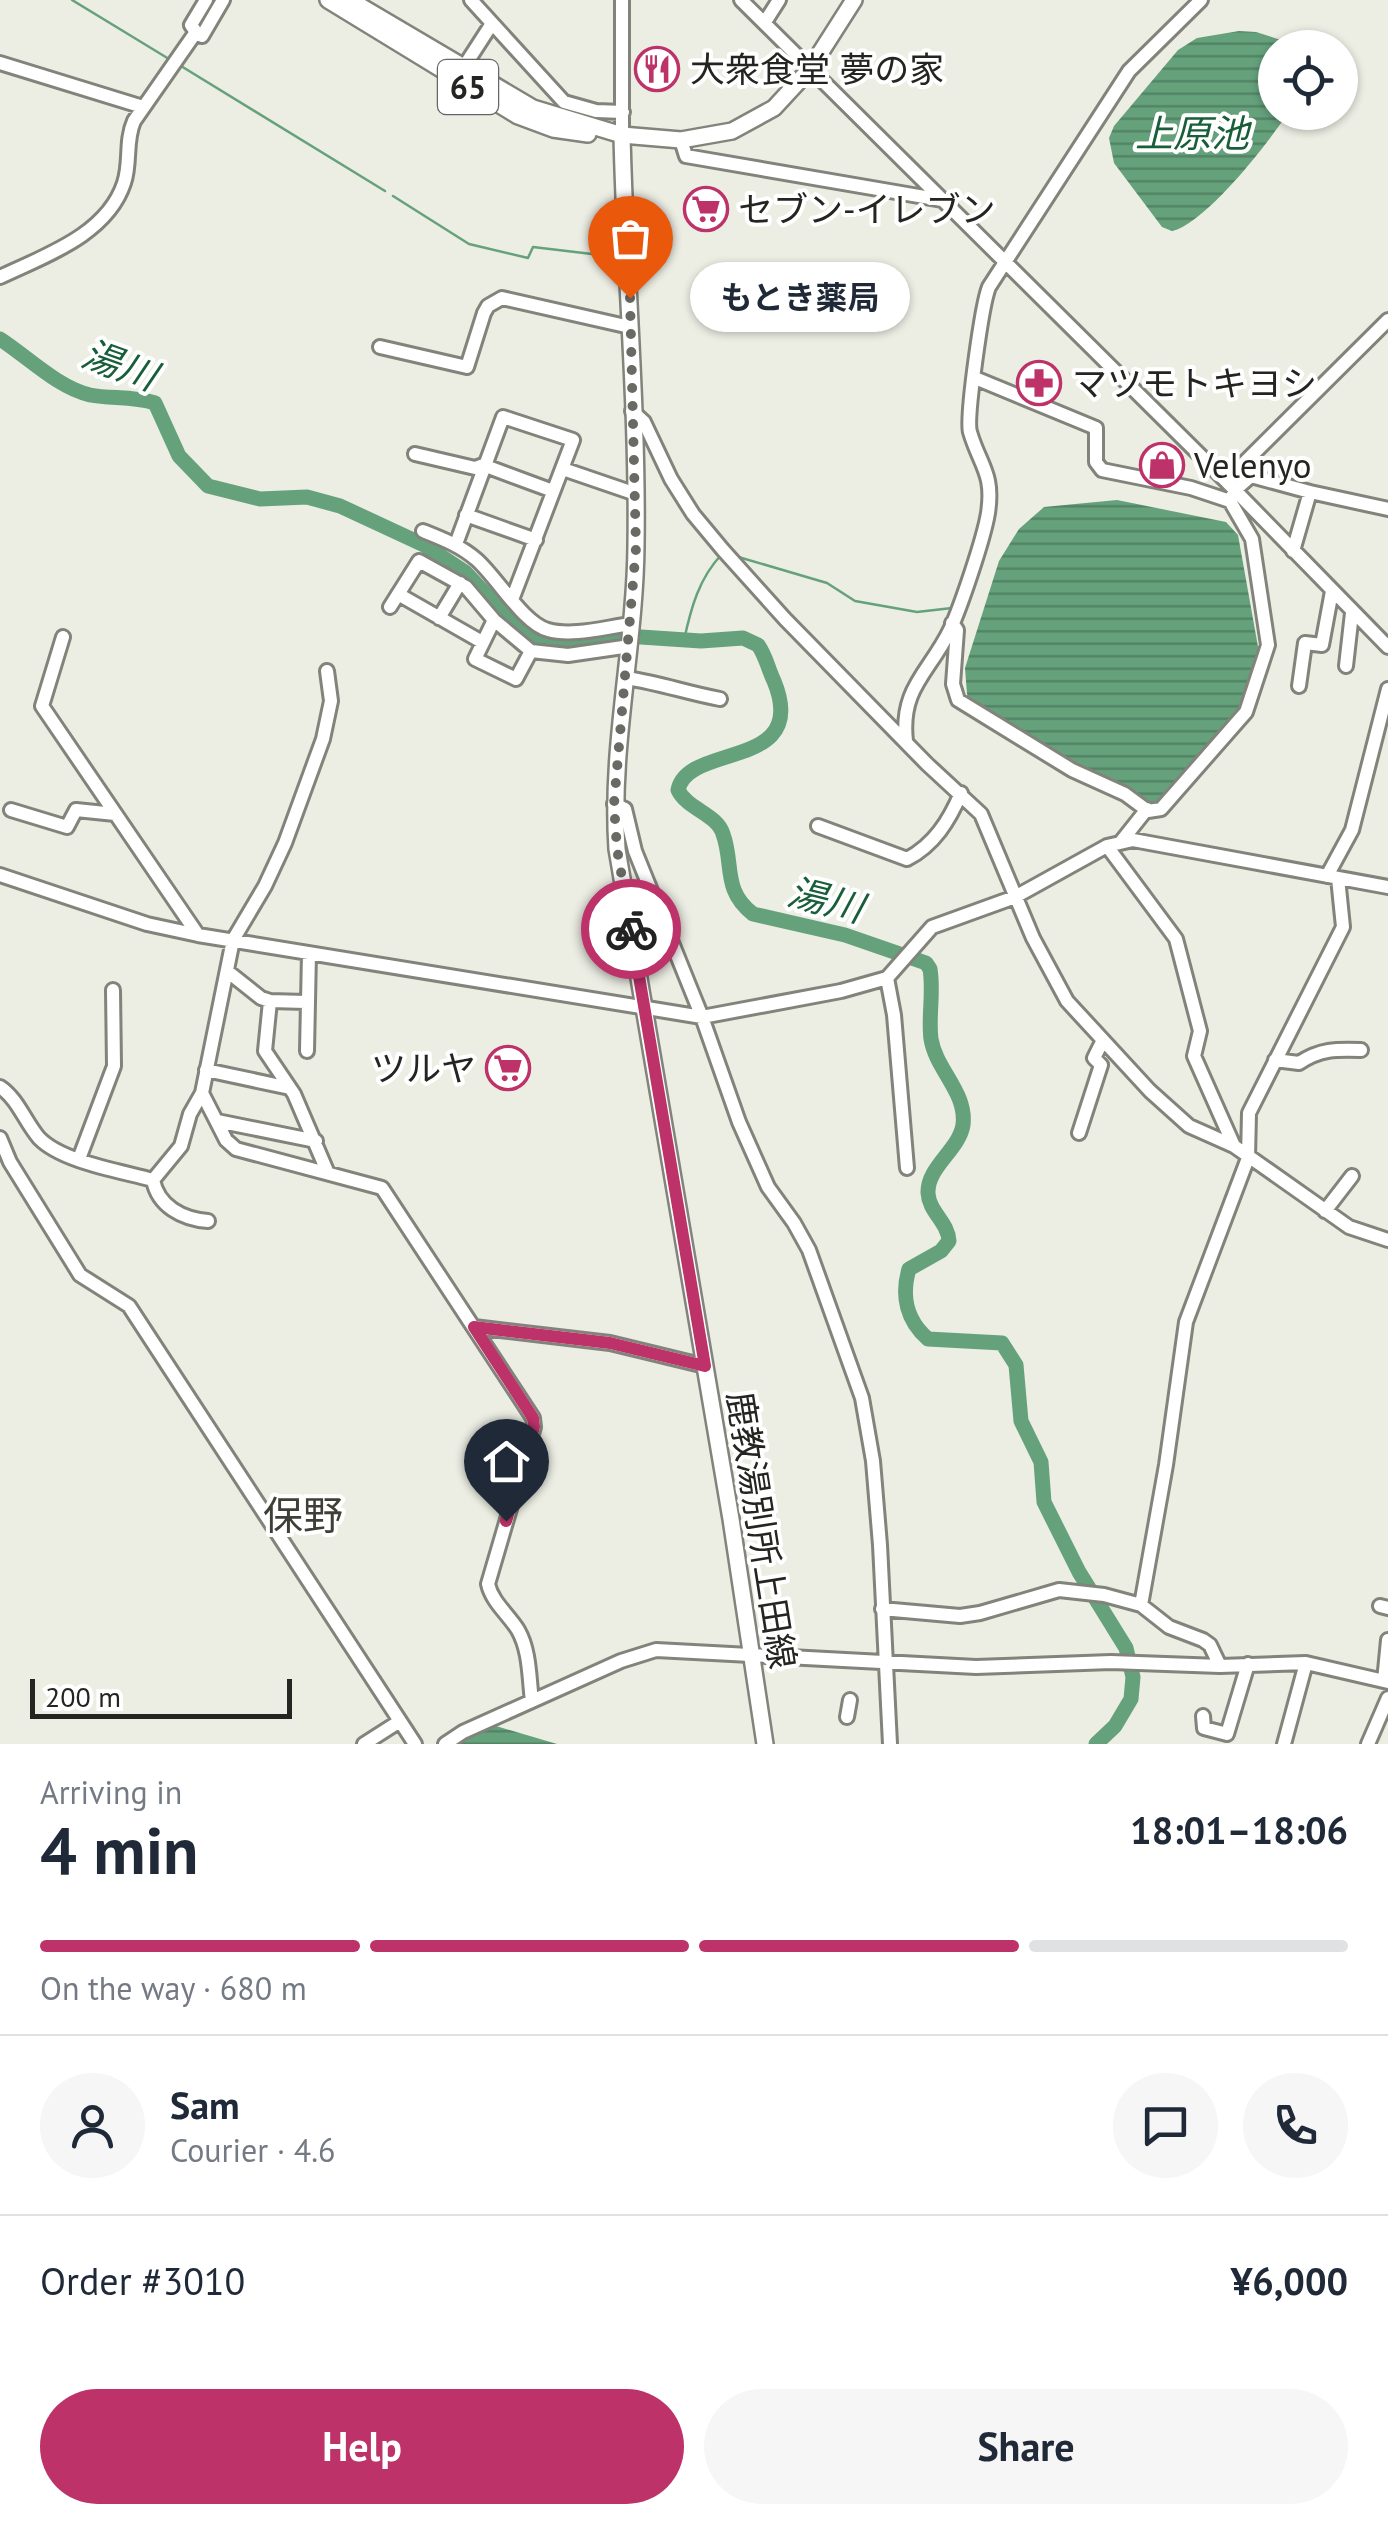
<!DOCTYPE html>
<meta charset="utf-8">
<style>
body{margin:0;font-family:"PT Sans","Noto Sans JP",sans-serif;background:#f6f6f7;color:#1f2937;height:100vh;display:flex;flex-direction:column;font-size:38px;white-space:nowrap}
*{box-sizing:border-box;margin:0}
p{font-size:32px;color:#747a83}
.icon{flex:none;width:55px;height:55px;fill:none;stroke:currentColor;stroke-width:2;stroke-linecap:round;stroke-linejoin:round}
.map{position:relative;height:1744px;overflow:hidden}
.side{display:flex;flex-direction:column;background:#fff;flex:1}
.side>*{flex:none}
.controls{position:absolute;left:1258px;top:30px;display:grid;gap:20px}
.controls a{display:grid;place-items:center;width:100px;height:100px;border-radius:50%;background:#fff;box-shadow:0 2px 8px #0004;font-size:50px}
.scale{position:absolute;left:30px;bottom:25px;width:262px;box-sizing:border-box;padding-left:10px;border:5px solid #242421;border-top:0;font-size:28px;line-height:35px;white-space:nowrap;color:#242421;-webkit-text-stroke:8px #fff;paint-order:stroke}
.pin{position:absolute;display:grid;place-items:center;width:85px;height:85px;color:#fff;margin:-102px -42px;border-radius:50% 50% 50% 0;rotate:-45deg;box-shadow:0 0 10px #0007}
.pin .icon{rotate:45deg}
.courier{position:absolute;display:grid;place-items:center;width:100px;height:100px;margin:-50px;border:8px solid #bd3269;border-radius:50%;background:#fff;color:#222;box-shadow:0 2px 12px #0007}
.bubble{position:absolute;height:70px;border-radius:35px;background:#fff;box-shadow:0 2px 8px #0004;font-size:32px;font-weight:700;line-height:70px;text-align:center}
.overview em{font-style:normal;font-weight:700}
.overview div{display:flex;flex-direction:column-reverse}
.overview{display:flex;align-items:center;justify-content:space-between;height:170px;padding:0 40px}
h1{font-size:65px;font-weight:700;line-height:75px}
.bar{display:grid;grid-template-columns:repeat(4,1fr);gap:15px 10px;align-content:center;height:120px;padding:0 40px}
.bar i{height:12px;border-radius:8px;background:#e0e1e3}
.bar .on{background:#bd3269}
.bar p{grid-column:span 4}
.line{display:flex;align-items:center;gap:25px;padding:0 40px;border-top:2px solid #e0e1e3}
.line div{flex:1}
.round{display:grid;place-items:center;flex:none;width:105px;height:105px;border-radius:52px;background:#f6f6f7}
.primary-button{display:flex;gap:20px;margin-top:auto;padding:20px 40px}
.primary-button a{flex:1;height:115px;border-radius:60px;background:#bd3269;color:#fff;font-size:40px;font-weight:700;line-height:115px;text-align:center}
.primary-button a+a{background:#f6f6f7;color:#1f2937}
.map>svg:first-child{display:block}
.water{fill:url(#water-rules)}
.lines{fill:none;stroke-linecap:round;stroke-linejoin:round}
.stream{stroke:#65a27c;stroke-width:2.5}
.river{stroke:#65a27c;stroke-width:15}
.minor-casing{stroke:#82837a;stroke-width:18}
.major-casing{stroke:#82837a;stroke-width:20}
.minor{stroke:#fff;stroke-width:12}
.major{stroke:#fff;stroke-width:15}
.done{stroke:#6a6a65;stroke-width:10;stroke-dasharray:0 18}
.route{stroke:#bd3269;stroke-width:12}
.labels{text-anchor:middle;dominant-baseline:central;stroke-width:8;stroke-linejoin:round;paint-order:stroke}
.shield{fill:#fff;stroke:#666664;stroke-width:2.5}
.shield-label{font-size:32px;font-weight:bold;fill:#242421}
.poi-label{font-size:35px;fill:#242421;stroke:#fff;text-anchor:start}
.street-label{font-size:35px;fill:#242421;stroke:#fff}
.water-label{font-size:38px;font-style:italic;fill:#175e39;stroke:#fff}
.quarter-label{font-size:40px;fill:#3f3f37;stroke:#fff}
</style>
<div class="map">
<svg width="1388" height="1744" viewBox="0 0 1388 1744">
<defs>
<pattern id="water-rules" width="6" height="5" patternUnits="userSpaceOnUse" patternTransform="scale(2.5)"><rect width="6" height="5" fill="#65a27c"/><path d="M0 2.5h6" fill="none" stroke="#538465"/></pattern>
</defs>
<rect width="100%" height="100%" fill="#ecede3"/>
<!-- water -->
<path class="water" d="M1239,31L1256,32L1303,47L1275,48V112L1288,113C1268,143 1206,223 1172,231L1162,227L1114,163L1109,138L1114,126L1178,50L1197,38Z
M1117,500L1226,522L1238,535L1260,658L1254,681L1228,727L1157,806L1021,737L971,702L967,694L965,668L999,561L1019,529L1044,507Z
M496,1726L557,1744H456Z"/>
<g class="lines">
<!-- stream -->
<path class="stream" d="M72,0L169,59
M181,66L385,191
M393,196L469,244L528,258L533,247L617,257
M735,556L827,583L855,601L917,612L952,608
M684,640C691,608 699,578 722,554"/>
<!-- river -->
<path class="river" d="M0,339C28,357 57,387 90,395C111,399 133,396 155,403L179,456L208,486L260,499L307,497L340,506L424,545L465,572L517,627L539,640L563,645L626,636L701,641L743,638L758,645C766,656 768,669 774,681C811,771 688,742 678,790C687,809 717,814 723,834C734,864 722,890 753,914L845,935L926,963L930,969C934,993 928,1016 931,1039C936,1070 967,1092 963,1125C959,1150 927,1167 928,1193C929,1212 948,1222 949,1241L941,1251L909,1269C901,1296 907,1321 928,1339L1002,1343L1016,1365L1021,1421L1041,1462L1044,1502L1079,1572L1126,1648L1133,1677L1131,1699L1115,1726L1096,1744"/>
<defs>
<path id="minor" d="M471,0L564,102L596,111L623,112
M622,0V135
M741,0L1226,481L1388,647
M765,22L779,0
M196,32L191,25L206,0
M0,63L143,107
M460,73L491,25
M681,140L686,156L942,200
M0,277C44,256 107,235 124,183C131,163 125,141 134,121L196,32L202,36L223,0
M380,347L467,367L484,313L488,306L502,298L630,327
M975,378L1096,428V462L1102,470L1191,488L1230,501L1235,490L1251,476L1310,492
M632,411L644,422L671,479L693,514L723,550L785,619L927,764L981,814L1033,938L1067,1001L1150,1091L1189,1126L1234,1146L1349,1227L1388,1240
M415,454L475,468L483,465L553,491
M563,469L636,494
M1226,481L1388,320
M466,515L536,540
M423,531C443,539 461,546 477,560C498,579 524,624 548,630C573,637 606,627 632,624
M456,544L503,417L573,440L513,597
M1293,551L1310,492L1388,509
M398,594L482,642
M390,607L419,561L466,587L494,620L531,651L568,655L630,646
M439,618L460,583
M494,620L475,659L516,679L531,651
M952,623L957,630L953,684L958,700L1072,770L1125,794L1148,811L1161,809L1246,712L1268,645L1252,539L1230,501
M63,637L42,706L198,935
M1346,666L1352,613
M626,678C660,683 687,693 720,699
M1299,686L1305,643L1322,645L1332,591
M906,741C900,688 929,673 950,630C961,606 984,538 988,513C994,473 980,466 970,432C966,418 982,304 989,287L1129,71L1201,0
M614,804L625,809L635,851L702,1017L739,1122L768,1187L794,1223L809,1250L862,1398L873,1461L880,1545L890,1744
M11,810L67,827L76,810L115,814
M818,826L907,859C934,845 949,821 961,793
M1120,843L1147,809
M1107,846L1176,939L1200,1031L1194,1056L1234,1146
M0,875L147,924L198,935L702,1017L841,991L887,978L932,927L1015,897L1107,846L1133,840L1388,887
M1327,876L1352,830L1388,689
M227,971L261,998L270,1001L265,1051L294,1094L327,1171
M887,978L894,1015L907,1168
M270,1001L306,1002
M307,1051L309,953
M1275,1060L1299,1063C1320,1049 1336,1049 1361,1050
M206,1070L290,1088
M0,1087C18,1099 25,1122 39,1138C62,1162 121,1171 153,1180L181,1146L190,1114L202,1093L233,940L265,886L285,843L323,739L331,701L327,671
M202,1093L226,1140L236,1149L382,1188L533,1418L534,1427L488,1584C492,1602 508,1614 518,1630C530,1651 529,1678 532,1701
M217,1121L316,1141
M1079,1133L1101,1065L1094,1058L1103,1040
M0,1138L10,1162L80,1275L129,1306L415,1744
M79,1159L114,1066L113,990
M153,1180C158,1206 182,1219 208,1221
M1325,1211L1352,1176
M474,1327L610,1343L705,1366
M1141,1605L1166,1465L1186,1322L1248,1158L1249,1113L1343,927L1338,878
M1380,1606L1388,1608
M882,1609L960,1616L980,1613L1059,1590L1104,1595L1141,1605L1169,1627L1203,1640L1210,1645L1220,1666
M1384,1681L1388,1640
M1203,1716L1204,1728L1227,1734L1248,1664
M847,1717L850,1700
M364,1744L400,1721
M445,1744L463,1732L621,1661L656,1650L976,1667L1111,1662L1220,1666L1306,1663L1388,1682
M1284,1744L1306,1663
M1368,1744L1388,1698"/>
<path id="major" d="M328,0L518,116L553,129L588,134
M350,0L533,108L622,135L681,140L732,131L774,108L810,69L854,0
M622,135C625,272 638,409 636,546C635,647 610,747 617,849L731,1519L765,1744"/>
</defs>
<!-- minor casing -->
<use href="#minor" class="minor-casing"/>
<!-- major casing -->
<use href="#major" class="major-casing"/>
<!-- minor -->
<use href="#minor" class="minor"/>
<!-- major -->
<use href="#major" class="major"/>
</g>
<g class="lines">
<!-- done -->
<path class="done" d="M630,298L636,548L614,804L617,849L631,929"/>
<!-- route -->
<path class="route" d="M506,1521L534,1427L533,1418L474,1327L610,1343L705,1366L631,929"/>
</g>
<!-- icons -->
<defs>
<symbol id="restaurant-ring" viewBox="-11 -11 22 22"><circle r="9.5" fill="#fff" stroke="#bd3269" stroke-width="1.5"/><path d="M-5-6h1v4h1v-4h1v4h1v-4h1v5L-1.5 .5V6h-2V.5L-5-1ZM5-6V6H3V1.5H1.5Q1.5-4 5-6Z" fill="#bd3269"/></symbol>
<symbol id="supermarket-ring" viewBox="-11 -11 22 22"><circle r="9.5" fill="#fff" stroke="#bd3269" stroke-width="1.5"/><path d="M-6-5.5h2.5l.6 2H6L4.5 2H-2.5L-4.4-4H-6ZM-1.5 3.2a1.3 1.3 0 1 0 .1 0ZM3 3.2a1.3 1.3 0 1 0 .1 0Z" fill="#bd3269"/></symbol>
<symbol id="pharmacy-ring" viewBox="-11 -11 22 22"><circle r="9.5" fill="#fff" stroke="#bd3269" stroke-width="1.5"/><path d="M-2-6h4v4h4v4h-4v4h-4v-4h-4v-4h4Z" fill="#bd3269"/></symbol>
<symbol id="shop-ring" viewBox="-11 -11 22 22"><circle r="9.5" fill="#fff" stroke="#bd3269" stroke-width="1.5"/><path d="M-5-2.5h2.3a2.7 3.5 0 0 1 5.4 0H5L5.5 6h-11ZM-1.5-2.5h3a1.5 2.3 0 0 0-3 0Z" fill="#bd3269"/></symbol>
</defs>
<g fill-rule="evenodd">
<use href="#restaurant-ring" x="632" y="44" width="50" height="50"/>
<use href="#supermarket-ring" x="681" y="184" width="50" height="50"/>
<use href="#pharmacy-ring" x="1014" y="358" width="50" height="50"/>
<use href="#shop-ring" x="1137" y="440" width="50" height="50"/>
<use href="#supermarket-ring" x="483" y="1043" width="50" height="50"/>
</g>
<g class="labels">
<!-- shield labels -->
<rect class="shield" x="438" y="60" width="60" height="54" rx="8"/>
<g class="shield-label">
<text x="468" y="87">65</text>
</g>
<!-- poi labels -->
<g class="poi-label">
<text x="690" y="69">大衆食堂 夢の家</text>
<text x="738" y="209">セブン-イレブン</text>
<text x="1072" y="383">マツモトキヨシ</text>
<text x="1194" y="465">Velenyo</text>
<text x="476" y="1068" text-anchor="end">ツルヤ</text>
</g>
<!-- street labels -->
<g class="street-label">
<text transform="translate(762 1530) rotate(81)">鹿教湯別所上田線</text>
</g>
<!-- water labels -->
<g class="water-label">
<text x="1192" y="132">上原池</text>
<text transform="translate(120 364) rotate(20)">湯川</text>
<text transform="translate(826 899) rotate(14)">湯川</text>
</g>
<!-- quarter labels -->
<g class="quarter-label">
<text x="303" y="1515">保野</text>
</g>
</g>
</svg>
<div class="controls">
<a><svg class="icon" aria-label="locate" viewBox="0 0 24 24"><circle cx="12" cy="12" r="6"/><path d="M12 2v4M12 18v4M2 12h4M18 12h4"/></svg></a>
</div>
<div class="scale">200 m</div>
<div class="pin" style="left:630px;top:298px;background:#ea580c"><svg class="icon" aria-label="bag" viewBox="0 0 24 24"><path d="M5 8h14l-1 12H6zM9 8a3 3 0 0 1 6 0"/></svg></div>
<div class="pin" style="left:506px;top:1521px;background:#1f2937"><svg class="icon" aria-label="home" viewBox="0 0 24 24"><path d="M3 11l9-7 9 7M6 9v11h12V9"/></svg></div>
<div class="courier" style="left:631px;top:929px"><svg class="icon" aria-label="bike" viewBox="0 0 24 24"><circle cx="6" cy="16" r="4"/><circle cx="18" cy="16" r="4"/><path d="M6 16l4-8h5l3 8M10 8l3 8H6M13 5h3"/></svg></div>
<div class="bubble" style="left:690px;top:262px;width:220px">もとき薬局</div>
</div>
<section class="side">
<div class="overview"><div><h1>4 min</h1><p>Arriving in</p></div><em>18:01–18:06</em></div>
<div class="bar"><i class="on"></i><i class="on"></i><i class="on"></i><i></i><p>On the way · 680 m</p></div>
<div class="line" style="height:180px"><a class="round"><svg class="icon" aria-label="person" viewBox="0 0 24 24"><circle cx="12" cy="8" r="4"/><path d="M4 21q1-7 8-7t8 7"/></svg></a><div><b>Sam</b><p>Courier · 4.6</p></div><a class="round"><svg class="icon" aria-label="chat" viewBox="0 0 24 24"><path d="M4 5h16v11H9l-5 4z"/></svg></a><a class="round"><svg class="icon" aria-label="phone" viewBox="0 0 24 24"><path d="M5 4h4l2 5-3 2q2 4 5 5l2-3 5 2v4C11 20 4 13 5 4z"/></svg></a></div>
<div class="line" style="height:130px"><div>Order #3010</div><b>¥6,000</b></div>
<div class="primary-button"><a>Help</a><a>Share</a></div>
</section>
